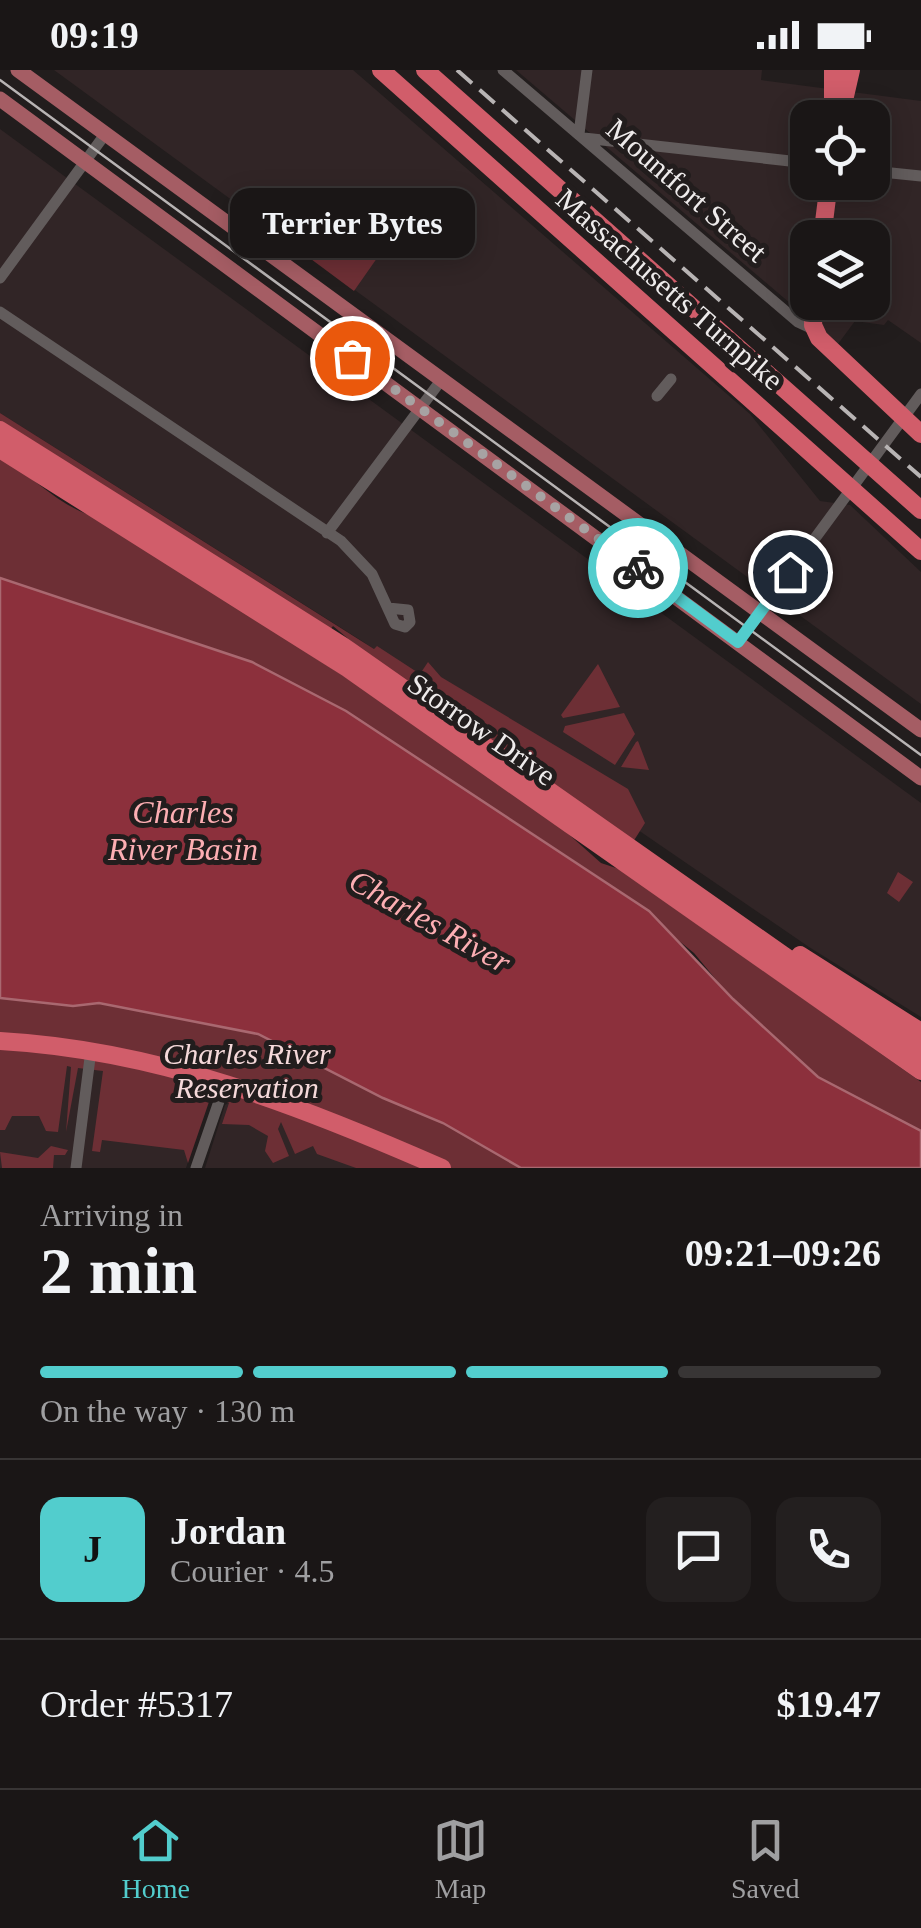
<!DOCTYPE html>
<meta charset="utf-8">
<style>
body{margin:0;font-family:Georgia,serif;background:#231f1f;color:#f1f3f6;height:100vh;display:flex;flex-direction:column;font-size:38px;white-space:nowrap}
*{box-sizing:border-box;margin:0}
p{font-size:32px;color:#9f9fa1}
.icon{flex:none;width:55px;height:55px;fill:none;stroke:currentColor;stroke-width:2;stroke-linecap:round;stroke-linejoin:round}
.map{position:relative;height:1098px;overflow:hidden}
.details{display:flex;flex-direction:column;background:#1a1616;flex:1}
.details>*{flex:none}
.buttons{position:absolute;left:790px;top:30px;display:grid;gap:20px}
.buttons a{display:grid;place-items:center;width:100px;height:100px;border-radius:20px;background:#1a1616;box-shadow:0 5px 25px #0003,0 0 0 2px #383535;font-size:50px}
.pin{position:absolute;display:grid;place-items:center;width:85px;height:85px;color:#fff;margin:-42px;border:5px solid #fff;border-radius:50%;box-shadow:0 2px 10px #0007}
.courier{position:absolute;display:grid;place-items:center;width:100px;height:100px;margin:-50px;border:8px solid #52cdcd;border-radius:50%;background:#fff;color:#222;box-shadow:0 2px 12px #0007}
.bubble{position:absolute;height:70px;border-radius:20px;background:#1a1616;box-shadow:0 5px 25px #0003,0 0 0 2px #383535;font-size:32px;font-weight:700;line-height:70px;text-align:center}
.head em{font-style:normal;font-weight:700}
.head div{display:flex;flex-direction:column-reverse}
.head{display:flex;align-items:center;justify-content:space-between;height:170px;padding:0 40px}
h1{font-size:65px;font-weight:700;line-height:75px}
.bar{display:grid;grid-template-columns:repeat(4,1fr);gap:15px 10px;align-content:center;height:120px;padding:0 40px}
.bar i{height:12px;border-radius:8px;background:#383535}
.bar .active{background:#52cdcd}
.bar p{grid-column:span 4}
.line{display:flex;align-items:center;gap:25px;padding:0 40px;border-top:2px solid #383535}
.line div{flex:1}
.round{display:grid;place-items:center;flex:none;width:105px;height:105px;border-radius:20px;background:#231f1f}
.status{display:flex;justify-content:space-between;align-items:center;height:70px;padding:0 50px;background:#1a1616;direction:ltr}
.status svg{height:28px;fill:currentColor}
.menu{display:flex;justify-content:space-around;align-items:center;height:140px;border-top:2px solid #383535;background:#1a1616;font-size:28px;color:#9f9fa1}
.menu a{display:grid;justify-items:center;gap:5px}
.menu .active{color:#52cdcd}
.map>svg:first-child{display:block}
.built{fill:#312526;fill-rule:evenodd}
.green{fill:#6d2f35}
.water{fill:#8c303c;stroke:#a96870;stroke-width:2.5}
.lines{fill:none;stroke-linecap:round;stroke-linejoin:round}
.minor{stroke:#625c5c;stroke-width:11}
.major{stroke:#a55d64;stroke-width:15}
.highway{stroke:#d15d6a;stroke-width:18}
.tram{stroke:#b8b4b4;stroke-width:2.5}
.rail{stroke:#b8b4b4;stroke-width:4;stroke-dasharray:20 10;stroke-linecap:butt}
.done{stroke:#a7a3a3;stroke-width:10;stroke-dasharray:0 18}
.route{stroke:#52cdcd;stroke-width:12}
.labels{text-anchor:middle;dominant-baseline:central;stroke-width:10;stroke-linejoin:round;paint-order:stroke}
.street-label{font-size:30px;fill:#eeebeb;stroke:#221d1d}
.park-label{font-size:30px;font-style:italic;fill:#f5d9da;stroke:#221d1d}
.water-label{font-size:32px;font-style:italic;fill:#fdaeb3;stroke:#221d1d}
</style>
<div class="status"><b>09:19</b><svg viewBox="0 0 49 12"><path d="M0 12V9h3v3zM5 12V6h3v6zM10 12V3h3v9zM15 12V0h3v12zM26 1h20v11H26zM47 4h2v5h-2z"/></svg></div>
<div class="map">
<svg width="921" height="1098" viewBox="0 0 921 1098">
<rect width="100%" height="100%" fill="#221d1d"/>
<!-- built -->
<path class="built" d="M54,0H353L750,344L820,431L850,435L921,502V634Z
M516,0H762L761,10L921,31V273L888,250L884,255L855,251L838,274ZM808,48H872V112H808ZM808,168H872V232H808Z
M0,59L921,733V947L809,877L362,571L0,343Z
M0,989L104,1000L207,1032L186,1098H0Z
M231,1031H235L388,1098H205L225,1035Z"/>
<!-- green -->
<path class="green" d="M293,121L382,181L354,221L284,169L272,145L275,135Z
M0,343L374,579L377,576L420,604L428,592L441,607L628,719L645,753L633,772L370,587L333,556L330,560L0,353Z
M0,386C34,407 60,438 99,448L351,611L565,761L601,793L619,799L921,1012V1061L818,1007L732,929L694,883L605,811L346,641L252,592L0,508Z
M598,594L620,637L563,648L561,645Z
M624,643L635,664L615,695L563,662L565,656Z
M638,671L649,700L621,697L636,672Z
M898,802L913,812L899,832L887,823Z
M0,928L73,936L99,933L258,964L383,1028L443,1053L521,1098H356L317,1084L313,1076L295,1084L281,1052L278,1059L289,1086L273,1093L265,1081L268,1066L249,1055L222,1054L229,1033L211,1026L188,1093L184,1080L102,1070L100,1082L92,1081L103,1001L78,998L66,1062L71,997L67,996L58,1062L46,1061L39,1046H12L5,1060H0Z
M51,1076L68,1080L65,1085H54L53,1098H2L0,1082L38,1088Z"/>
<!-- water -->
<path class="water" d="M0,508L252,592L346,641L649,841L733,929L818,1007L921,1061V1098H521L443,1053L383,1028L258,964L99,933L73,936L0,928Z"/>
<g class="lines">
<!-- minor -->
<path class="minor" d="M503,0L798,252L813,259
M579,64L587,0
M584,68L808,93
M872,101L921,106
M0,208L106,63
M0,242L341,471L372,504L395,554L405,557L410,552L408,540L388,538
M657,326L671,309
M327,463L442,309
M738,573L921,324
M76,1098L91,980
M196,1098L226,1011"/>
<!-- major -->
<path class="major" d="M18,0L921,660
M0,29L921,708"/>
<!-- highway -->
<path class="highway" d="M381,0L921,481
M425,0L921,440
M833,48V0
M840,48L851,0
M822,168L829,112
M814,232L813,255L819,268L921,364
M0,360L343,576L921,982
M0,379L347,598L921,1001
M800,885L921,962
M0,971C158,980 299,1035 442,1098"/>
<!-- tram -->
<path class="tram" d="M0,10L921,685"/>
<!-- rail -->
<path class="rail" d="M457,0L921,407"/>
</g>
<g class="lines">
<!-- done -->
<path class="done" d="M352,288L638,498"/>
<!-- route -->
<path class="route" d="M638,498L738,572L790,502"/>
</g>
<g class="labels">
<!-- street labels -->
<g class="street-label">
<text transform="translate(687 120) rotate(41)">Mountfort Street</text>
<text transform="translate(670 219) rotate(41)">Massachusetts Turnpike</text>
<text transform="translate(482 659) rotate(35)">Storrow Drive</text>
</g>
<!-- park labels -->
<g class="park-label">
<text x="247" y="983">Charles River<tspan x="247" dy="34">Reservation</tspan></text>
</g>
<!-- water labels -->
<g class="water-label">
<text x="183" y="742">Charles<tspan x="183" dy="37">River Basin</tspan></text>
<text transform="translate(430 851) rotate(29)">Charles River</text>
</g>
</g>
</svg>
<div class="buttons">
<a><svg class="icon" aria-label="locate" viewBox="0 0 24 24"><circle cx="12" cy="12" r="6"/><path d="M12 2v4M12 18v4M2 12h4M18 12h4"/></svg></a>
<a><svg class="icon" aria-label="layers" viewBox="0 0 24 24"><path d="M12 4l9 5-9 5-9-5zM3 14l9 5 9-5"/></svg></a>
</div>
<div class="pin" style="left:352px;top:288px;background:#ea580c"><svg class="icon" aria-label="bag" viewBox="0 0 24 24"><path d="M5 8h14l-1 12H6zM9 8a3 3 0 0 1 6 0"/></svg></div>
<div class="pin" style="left:790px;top:502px;background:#1f2937"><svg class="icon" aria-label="home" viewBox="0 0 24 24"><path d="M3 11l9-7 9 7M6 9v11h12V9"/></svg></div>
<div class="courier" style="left:638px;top:498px"><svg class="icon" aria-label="bike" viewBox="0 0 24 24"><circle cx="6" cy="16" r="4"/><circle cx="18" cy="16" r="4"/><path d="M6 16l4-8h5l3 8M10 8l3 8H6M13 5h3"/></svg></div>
<div class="bubble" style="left:230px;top:118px;width:245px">Terrier Bytes</div>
</div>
<section class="details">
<div class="head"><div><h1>2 min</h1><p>Arriving in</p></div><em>09:21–09:26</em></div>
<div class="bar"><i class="active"></i><i class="active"></i><i class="active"></i><i></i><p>On the way · 130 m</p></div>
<div class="line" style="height:180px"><b class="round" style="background:#52cdcd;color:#111">J</b><div><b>Jordan</b><p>Courier · 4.5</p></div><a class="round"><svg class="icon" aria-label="chat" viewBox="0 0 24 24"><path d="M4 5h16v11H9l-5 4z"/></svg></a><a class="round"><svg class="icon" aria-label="phone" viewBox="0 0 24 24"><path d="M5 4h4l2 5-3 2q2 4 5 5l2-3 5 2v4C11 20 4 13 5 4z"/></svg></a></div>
<div class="line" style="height:130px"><div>Order #5317</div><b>$19.47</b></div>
</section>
<nav class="menu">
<a class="active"><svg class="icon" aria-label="home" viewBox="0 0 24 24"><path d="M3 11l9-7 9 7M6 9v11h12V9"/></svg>Home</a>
<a><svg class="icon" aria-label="map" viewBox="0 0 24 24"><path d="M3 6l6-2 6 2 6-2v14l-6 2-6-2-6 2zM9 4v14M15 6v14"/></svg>Map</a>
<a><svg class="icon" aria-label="saved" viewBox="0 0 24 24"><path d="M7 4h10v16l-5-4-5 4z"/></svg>Saved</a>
</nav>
